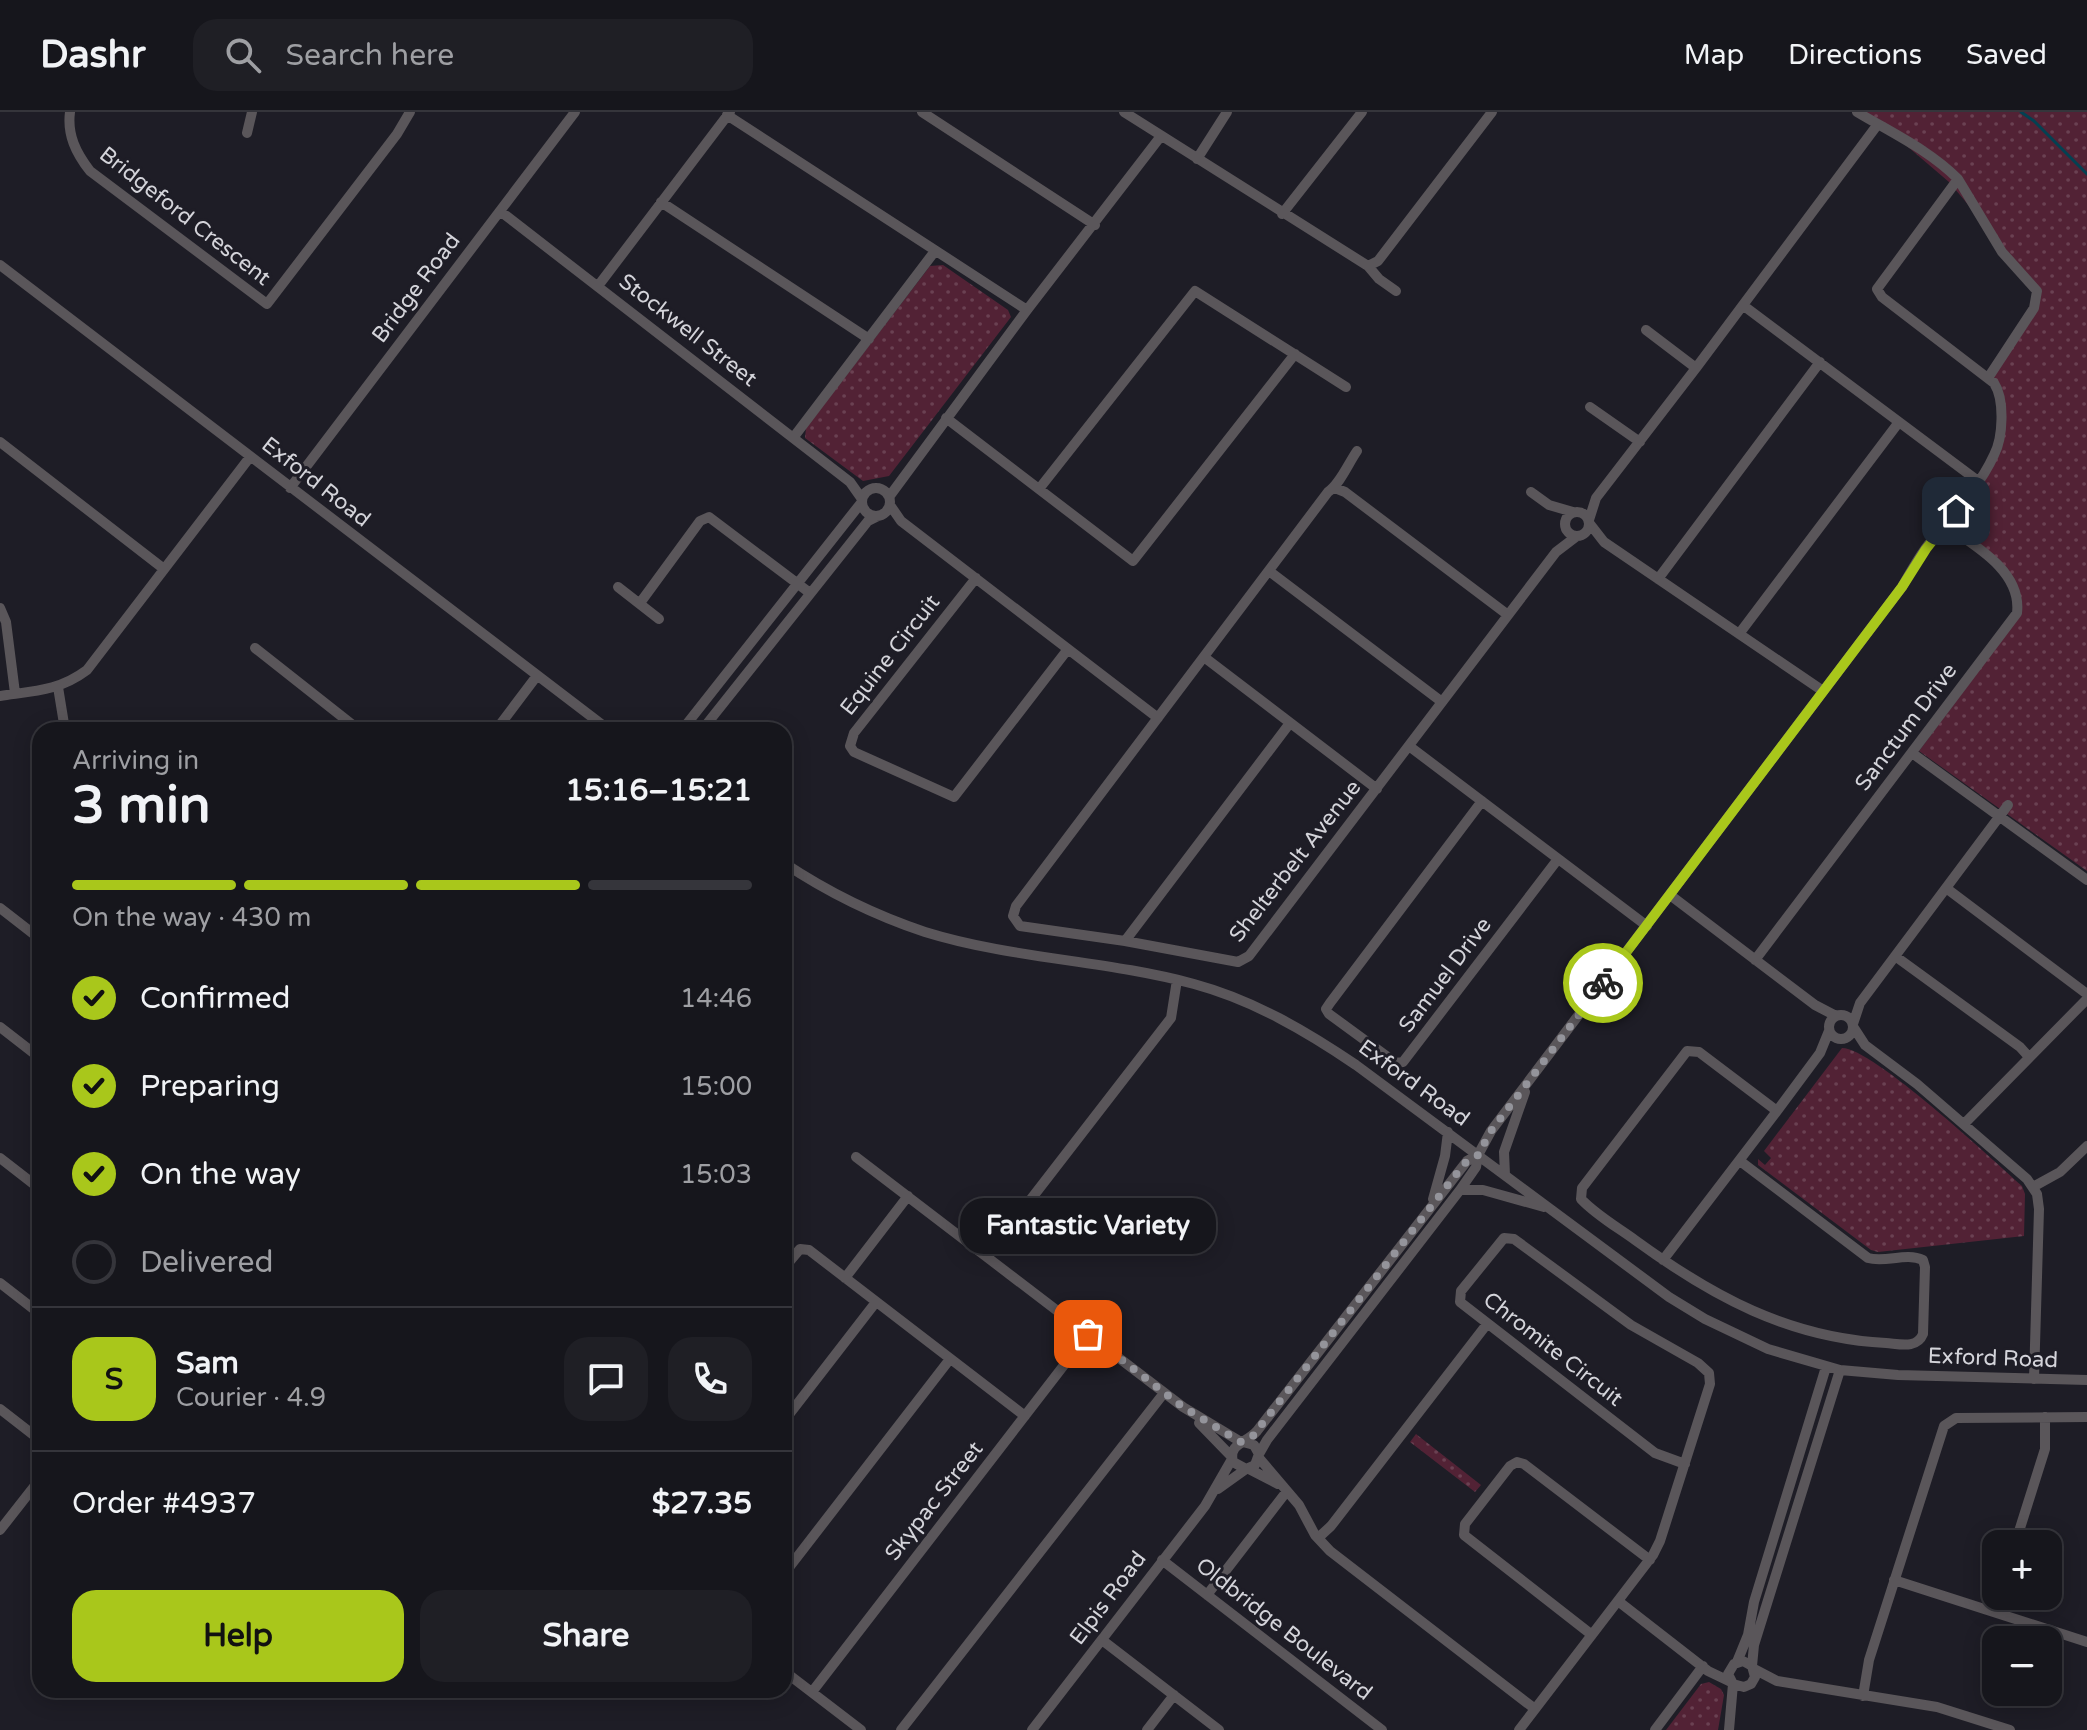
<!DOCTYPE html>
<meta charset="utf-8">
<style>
body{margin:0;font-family:"Varela Round",sans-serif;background:#1f1f25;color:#f1f3f6;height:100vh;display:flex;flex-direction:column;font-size:30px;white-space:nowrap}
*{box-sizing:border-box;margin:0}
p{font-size:26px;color:#9e9fa3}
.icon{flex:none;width:44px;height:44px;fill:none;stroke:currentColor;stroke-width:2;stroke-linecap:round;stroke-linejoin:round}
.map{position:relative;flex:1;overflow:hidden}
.drawer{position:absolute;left:32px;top:610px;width:760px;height:976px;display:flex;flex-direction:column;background:#16161c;border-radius:24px;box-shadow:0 4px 20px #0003,0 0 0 2px #35353b}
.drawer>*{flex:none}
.buttons{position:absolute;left:1982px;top:1418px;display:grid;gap:16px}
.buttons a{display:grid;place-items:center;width:80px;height:80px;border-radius:16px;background:#16161c;box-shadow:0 4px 20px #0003,0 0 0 2px #35353b;font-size:40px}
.pin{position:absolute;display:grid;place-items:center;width:68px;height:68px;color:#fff;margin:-34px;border-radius:16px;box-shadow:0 4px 12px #0006}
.courier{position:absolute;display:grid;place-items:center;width:80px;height:80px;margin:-40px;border:6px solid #a9c71b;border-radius:50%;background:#fff;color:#222;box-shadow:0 2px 10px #0007}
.bubble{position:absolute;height:56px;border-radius:24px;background:#16161c;box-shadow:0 4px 20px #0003,0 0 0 2px #35353b;font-size:26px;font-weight:700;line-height:56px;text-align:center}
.headline em{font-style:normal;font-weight:700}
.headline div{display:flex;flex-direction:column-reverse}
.headline{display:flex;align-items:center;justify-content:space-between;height:136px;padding:0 40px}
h1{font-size:52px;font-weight:700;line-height:60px}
.bar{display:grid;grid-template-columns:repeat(4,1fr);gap:12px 8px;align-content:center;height:96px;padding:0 40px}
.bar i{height:10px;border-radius:6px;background:#35353b}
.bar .selected{background:#a9c71b}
.bar p{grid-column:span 4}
.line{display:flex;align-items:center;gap:20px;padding:0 40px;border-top:2px solid #35353b}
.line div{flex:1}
.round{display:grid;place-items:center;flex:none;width:84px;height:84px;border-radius:24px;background:#1f1f25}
ol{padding:0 40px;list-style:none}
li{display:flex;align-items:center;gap:24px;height:88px}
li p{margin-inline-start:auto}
li .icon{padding:8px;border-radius:50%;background:#a9c71b;color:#111;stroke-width:4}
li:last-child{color:#9e9fa3}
li i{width:44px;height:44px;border:4px solid #35353b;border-radius:50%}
.button{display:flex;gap:16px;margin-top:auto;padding:16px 40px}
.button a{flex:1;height:92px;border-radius:24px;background:#a9c71b;color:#111;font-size:32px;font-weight:700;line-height:92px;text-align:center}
.button a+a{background:#1f1f25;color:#f1f3f6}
header{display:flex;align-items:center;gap:48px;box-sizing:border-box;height:112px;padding:0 40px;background:#16161c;border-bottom:2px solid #35353b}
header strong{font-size:38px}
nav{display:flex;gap:44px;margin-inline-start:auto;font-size:28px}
.search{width:560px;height:72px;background:#1f1f25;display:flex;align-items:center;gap:20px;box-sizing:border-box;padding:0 28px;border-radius:24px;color:#9e9fa3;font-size:30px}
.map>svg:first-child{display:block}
.green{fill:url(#green-dots)}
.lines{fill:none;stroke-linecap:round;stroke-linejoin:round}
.stream{stroke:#034152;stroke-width:3}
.minor{stroke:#5a565a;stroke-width:10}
.done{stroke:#94949b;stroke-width:8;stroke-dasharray:0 14.4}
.route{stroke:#a9c71b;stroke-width:10}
.labels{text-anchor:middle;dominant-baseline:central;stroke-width:6;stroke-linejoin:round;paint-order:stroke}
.street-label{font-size:22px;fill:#d4d4da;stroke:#1e1d26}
</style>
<header>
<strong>Dashr</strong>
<div class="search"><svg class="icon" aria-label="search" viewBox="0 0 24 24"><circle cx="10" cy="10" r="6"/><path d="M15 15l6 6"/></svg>Search here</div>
<nav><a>Map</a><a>Directions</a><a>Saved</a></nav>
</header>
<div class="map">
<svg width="2087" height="1618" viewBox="0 0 2087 1618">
<defs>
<pattern id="green-dots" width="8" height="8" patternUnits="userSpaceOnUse" patternTransform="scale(2)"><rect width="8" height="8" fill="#522235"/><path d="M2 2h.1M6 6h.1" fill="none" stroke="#6a4152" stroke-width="1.8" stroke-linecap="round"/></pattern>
</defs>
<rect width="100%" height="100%" fill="#1e1d26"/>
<!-- green -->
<path class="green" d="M1862,0H2087V759L1919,639L2020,503L1999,449L1951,414L1998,342L2005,298L1991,266L2040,178L1949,70L1880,11Z
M943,153L1008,198L1011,205L889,364L863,369L805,326L806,316L930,154Z
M1842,936C1873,936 1993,1048 2022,1074L2025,1082L2024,1124L1878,1140L1871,1138L1758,1053V1047L1765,1053L1771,1046L1764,1039Z
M1416,1322L1481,1373L1475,1380L1410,1330Z
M1709,1570L1721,1577L1724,1583L1718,1618H1666L1701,1572Z"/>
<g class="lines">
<!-- stream -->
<path class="stream" d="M2021,0L2034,9L2087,62"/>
<!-- minor -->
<path class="minor" d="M70,0C67,23 76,41 90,59L267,192L397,22L410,0
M922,0L1095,113
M1124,0L1368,154L1379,167L1396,179
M1857,0C1892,21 1929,38 1958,67L2002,140L2037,179L2034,196L1988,266
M727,3L1027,198
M247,21L252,0
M1197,47L1227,0
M661,90L869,227
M500,99L850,370L862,387
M1282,102L1362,0
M0,153L609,618
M1368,154L1378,149L1492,0
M598,174L730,0
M1744,194L1978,369
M1646,218L1696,256L1878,12
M1590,295L1640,330
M946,306L1133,449L1295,242
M793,326L935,139
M0,330L164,457
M1357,339C1348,352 1340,372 1328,380L1016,794L1013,804L1020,814L1125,829L1238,850L1249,844L1556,440L1577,424
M862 390a14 14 0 1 1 28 0a14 14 0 1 1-28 0Z
M290,376L575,0
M1335,376L1345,380L1508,503
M1039,377L1195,179L1346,275
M1531,380L1549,393L1573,400
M889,385L1027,198L1161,24
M890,393L901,409L1158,606
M1565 412a12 12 0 1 1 24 0a12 12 0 1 1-24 0Z
M1589,408L1596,386L1696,256
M1590,412L1604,430L1823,579
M1269,459L1442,590
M976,466L854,621L850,634L854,640L954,685L1068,537
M1658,467L1820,250
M618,475L659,507
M640,491L700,409L709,405L810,481
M0,496L6,510L15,581
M1739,522L1899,310
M255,536L359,618
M1204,545L1377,677
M58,575L65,618
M0,584C34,579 59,579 87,558L250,345
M496,618L536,565
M682,618L861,391
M702,618L868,409L878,404
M1409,634L1647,814
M1912,641L2087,768
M1482,689L1330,891L1326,897L1329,902L1396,951L1403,950L1558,747
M784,751C829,781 874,803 925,820C1012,847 1106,848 1194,872C1253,888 1306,919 1356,953L1669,1185L1705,1207L1768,1237L1840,1258L1898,1263L2087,1268
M1946,776L2087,882
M1670,783L1815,893L1836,904
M0,796L40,827
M1125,829L1290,611
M1895,844L2020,935L2029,945
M1755,848L2017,501C2022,459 1974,433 1945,413
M1829 915a12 12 0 1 1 24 0a12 12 0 1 1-24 0Z
M1853,912L1860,891L2008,693
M0,915L40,946
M1854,916L1865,933L1917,972L2027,1067L2037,1082L2039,1097L2034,1267
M1964,1012L2087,887
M856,1045L1183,1295L1241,1330
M0,1046L40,1077
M1740,1049L1868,1146C1886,1151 1906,1140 1923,1148L1925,1155L1923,1222C1917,1237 1900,1232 1886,1231C1788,1226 1712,1184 1635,1128C1617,1115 1596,1103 1581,1087L1582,1076L1687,939L1699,940L1777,999
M1505,1063L1504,1040L1525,980
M2033,1075L2060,1060L2087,1034
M1460,1078H1483L1544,1095
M1433,1087L1445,1044L1448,1020
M987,1144L1171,906L1177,868
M1663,1148L1777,999L1820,941L1829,919
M784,1156L800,1137L809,1138L1025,1304
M845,1166L908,1084
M0,1171L40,1202
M0,1297L40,1328
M784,1309L876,1190
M1199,1311L1231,1344
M1243,1330L1254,1333L1259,1342L1255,1353L1246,1357L1233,1350C1228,1331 1247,1331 1257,1319L1467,1049L1478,1043
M1259,1342L1267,1328L1460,1078L1476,1055L1478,1043L1491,1019L1902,475C1910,461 1918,446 1928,433C1951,405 1979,376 1994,343C2003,326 2005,288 1994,271L1882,185L1877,177L1958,67
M1259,1346L1299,1393L1315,1423L1330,1439L1535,1597
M1249,1357L1278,1372
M1218,1377L1246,1357
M0,1418L40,1367
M1318,1426L1331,1414L1487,1212
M2015,1432L2045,1337V1305
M1162,1448L1382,1618
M784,1462L950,1247
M1894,1468L2087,1530
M1207,1483L1287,1379
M1618,1489L1708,1559L1731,1570
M1994,1499L1999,1484
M1592,1523L1464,1423L1465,1412L1510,1354L1517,1350L1524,1352L1650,1448
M1102,1528L1219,1618
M1737,1550L1748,1523L1754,1490L1826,1255
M1752,1554L1743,1549L1734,1552L1728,1562L1733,1572L1744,1575L1751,1572L1755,1565L1752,1554L1754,1533L1840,1258
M1754,1557L1777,1569L1937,1595L2010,1618
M784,1559L861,1618
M812,1580L1088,1222
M1863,1584L1869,1548L1944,1314L1956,1306L2087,1305
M901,1618L1164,1281
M1032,1618L1205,1394L1232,1347
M1147,1618L1174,1583
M1519,1618L1653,1443L1660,1429L1710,1272L1709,1261L1698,1251L1631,1213L1514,1127L1504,1126L1461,1179L1460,1190L1655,1341L1685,1352
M1655,1618L1703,1554
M1729,1618L1733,1572"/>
</g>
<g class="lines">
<!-- done -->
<path class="done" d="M1088,1222L1183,1295L1241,1330L1252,1325L1465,1051L1478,1043L1491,1019L1603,871"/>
<!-- route -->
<path class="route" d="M1603,871L1902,475L1926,437L1956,399"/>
</g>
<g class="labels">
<!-- street labels -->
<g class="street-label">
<text transform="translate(185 104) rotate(38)">Bridgeford Crescent</text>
<text transform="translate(416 176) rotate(-53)">Bridge Road</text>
<text transform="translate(688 218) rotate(38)">Stockwell Street</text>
<text transform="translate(316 370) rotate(38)">Exford Road</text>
<text transform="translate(890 543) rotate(-52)">Equine Circuit</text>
<text transform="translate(1906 615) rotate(-53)">Sanctum Drive</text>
<text transform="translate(1295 749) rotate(-52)">Shelterbelt Avenue</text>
<text transform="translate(1445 863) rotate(-53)">Samuel Drive</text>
<text transform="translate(1414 971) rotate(36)">Exford Road</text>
<text transform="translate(1553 1237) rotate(38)">Chromite Circuit</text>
<text transform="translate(1993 1246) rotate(2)">Exford Road</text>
<text transform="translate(934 1389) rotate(-52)">Skypac Street</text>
<text transform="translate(1108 1486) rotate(-53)">Elpis Road</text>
<text transform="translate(1284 1517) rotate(38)">Oldbridge Boulevard</text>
</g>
</g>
</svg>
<div class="buttons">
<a>+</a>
<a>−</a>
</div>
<div class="pin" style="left:1088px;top:1222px;background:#ea580c"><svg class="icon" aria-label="bag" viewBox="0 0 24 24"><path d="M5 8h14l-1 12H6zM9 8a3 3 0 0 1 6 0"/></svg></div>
<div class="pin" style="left:1956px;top:399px;background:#1f2937"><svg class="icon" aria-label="home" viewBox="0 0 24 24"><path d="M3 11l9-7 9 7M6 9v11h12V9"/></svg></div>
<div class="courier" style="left:1603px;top:871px"><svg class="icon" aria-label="bike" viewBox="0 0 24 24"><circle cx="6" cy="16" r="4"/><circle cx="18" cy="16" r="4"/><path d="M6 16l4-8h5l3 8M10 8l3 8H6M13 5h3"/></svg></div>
<div class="bubble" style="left:960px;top:1086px;width:256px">Fantastic Variety</div>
<section class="drawer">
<div class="headline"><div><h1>3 min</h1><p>Arriving in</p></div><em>15:16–15:21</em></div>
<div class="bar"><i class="selected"></i><i class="selected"></i><i class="selected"></i><i></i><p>On the way · 430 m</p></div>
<ol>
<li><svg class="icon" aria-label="check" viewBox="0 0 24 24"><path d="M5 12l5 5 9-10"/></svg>Confirmed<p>14:46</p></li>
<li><svg class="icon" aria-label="check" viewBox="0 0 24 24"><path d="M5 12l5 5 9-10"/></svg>Preparing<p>15:00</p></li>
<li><svg class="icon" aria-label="check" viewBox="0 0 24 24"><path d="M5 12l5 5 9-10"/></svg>On the way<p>15:03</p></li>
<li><i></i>Delivered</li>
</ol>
<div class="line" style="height:144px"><b class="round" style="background:#a9c71b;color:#111">S</b><div><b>Sam</b><p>Courier · 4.9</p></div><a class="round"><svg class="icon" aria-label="chat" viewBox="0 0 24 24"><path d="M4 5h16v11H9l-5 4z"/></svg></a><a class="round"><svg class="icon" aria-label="phone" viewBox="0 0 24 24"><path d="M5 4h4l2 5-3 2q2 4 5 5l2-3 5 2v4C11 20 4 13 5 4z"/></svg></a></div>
<div class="line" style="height:104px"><div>Order #4937</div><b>$27.35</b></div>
<div class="button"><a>Help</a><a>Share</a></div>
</section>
</div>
